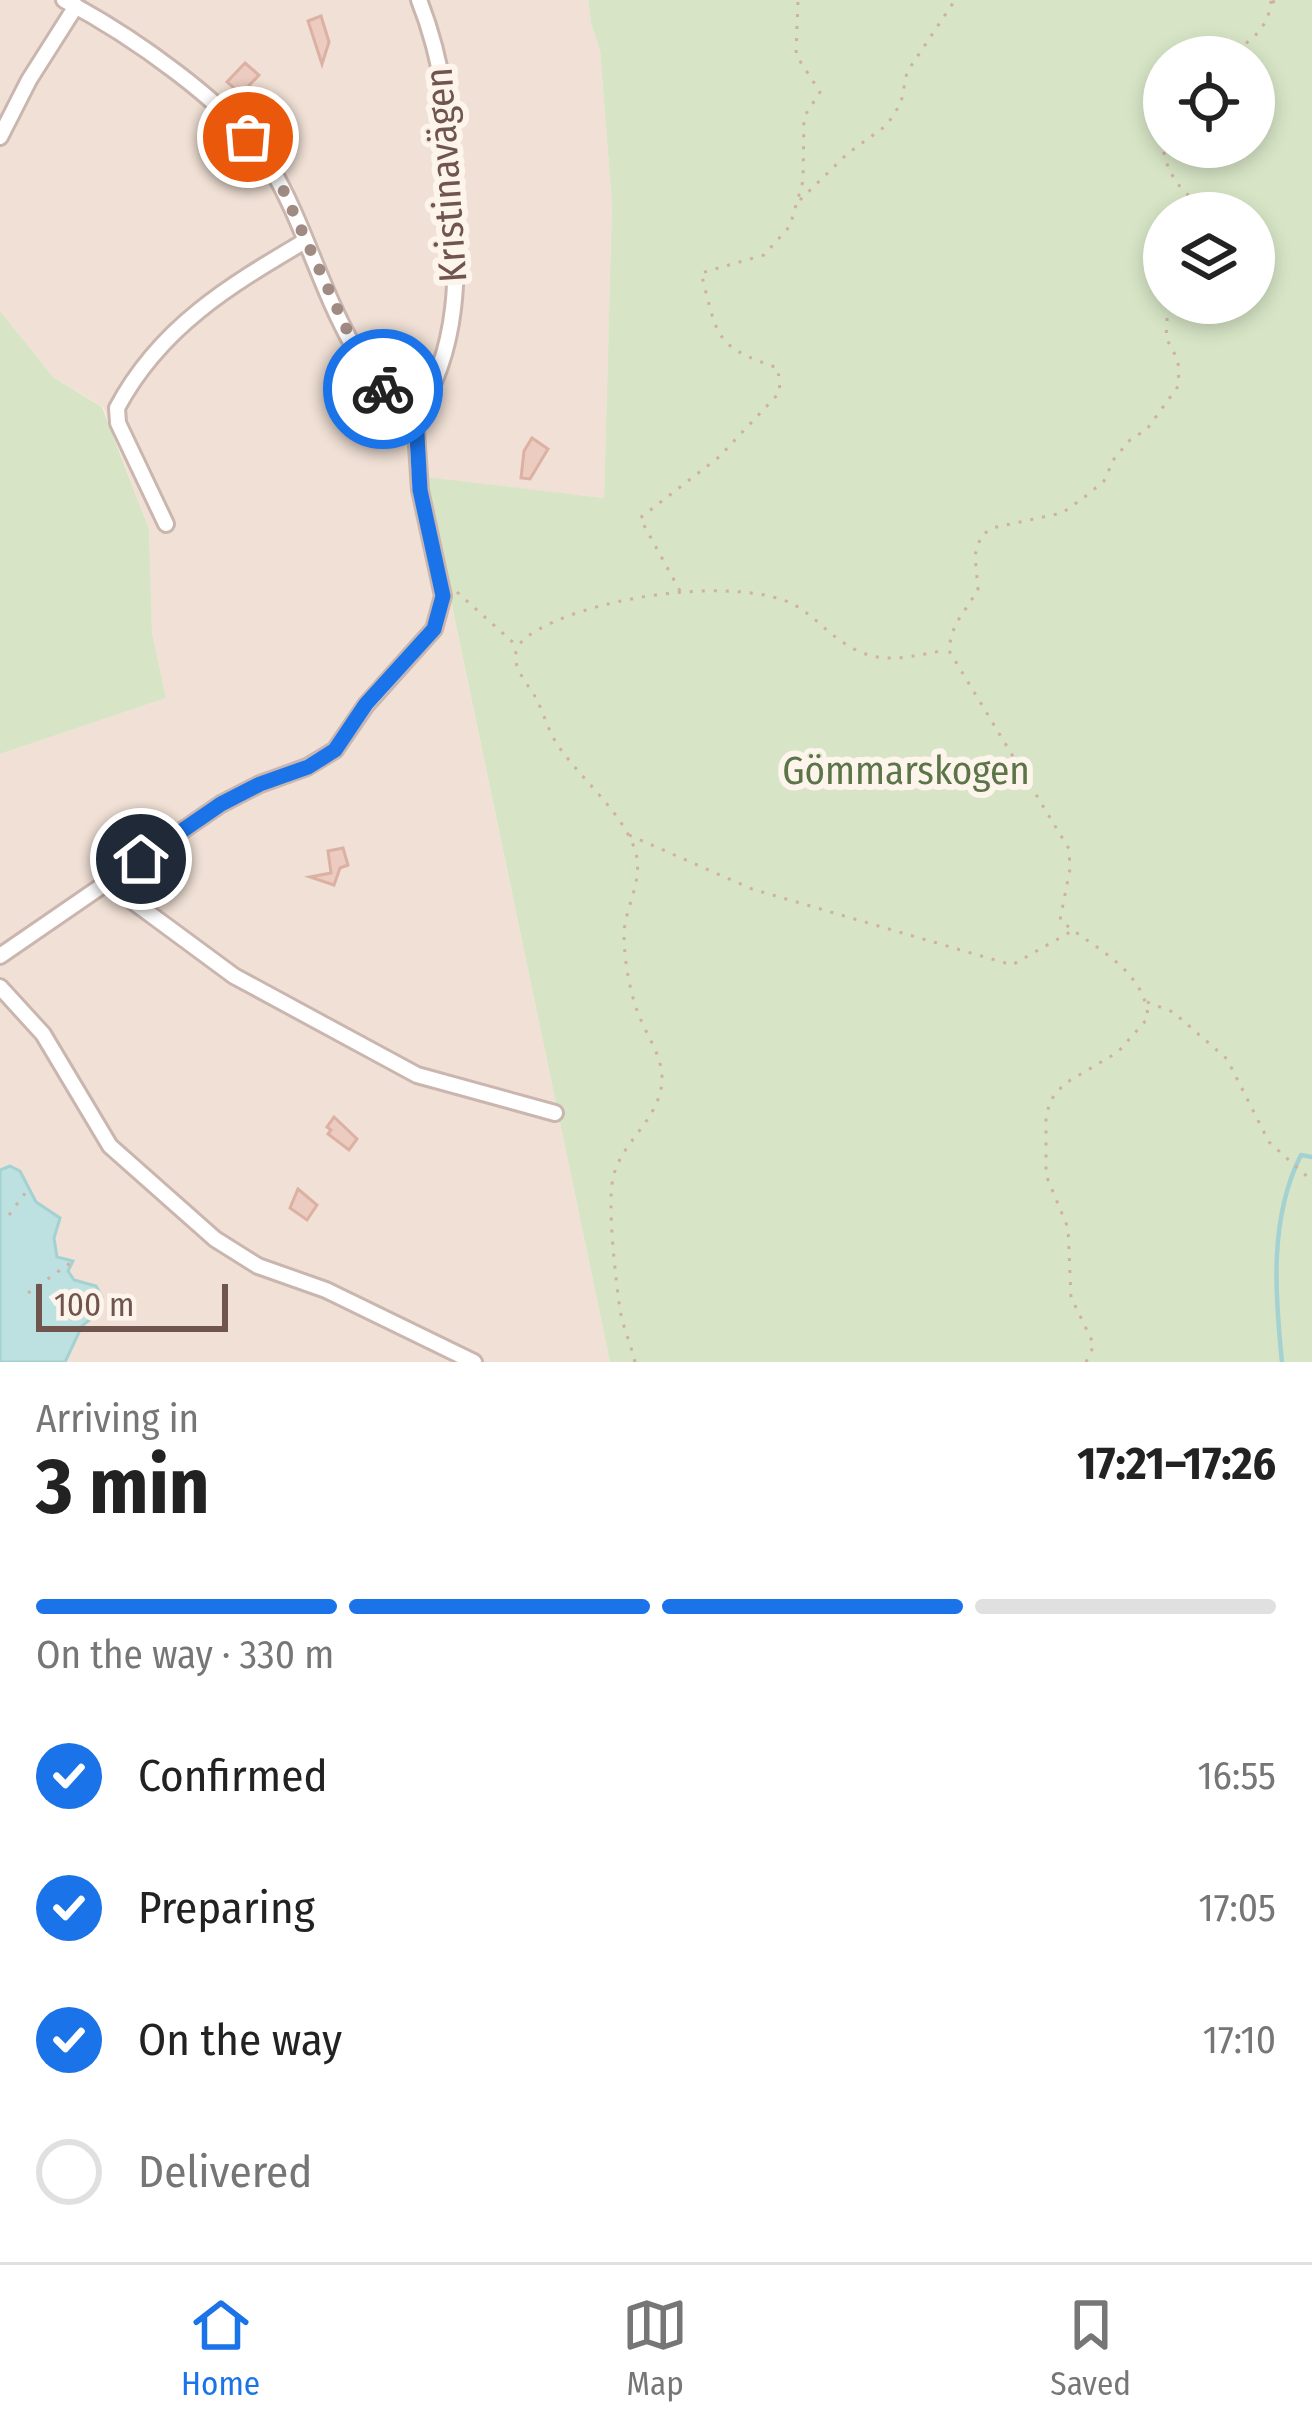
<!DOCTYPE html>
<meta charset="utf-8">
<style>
body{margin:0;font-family:"Fira Sans Condensed",sans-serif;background:#f2f2f2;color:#222;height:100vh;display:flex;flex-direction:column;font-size:45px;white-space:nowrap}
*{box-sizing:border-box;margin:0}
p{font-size:39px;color:#767676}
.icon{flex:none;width:66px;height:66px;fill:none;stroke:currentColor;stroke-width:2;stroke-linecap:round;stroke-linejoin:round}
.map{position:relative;height:1362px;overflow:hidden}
.side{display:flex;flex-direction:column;background:#fff;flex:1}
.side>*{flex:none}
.buttons{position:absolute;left:1143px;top:36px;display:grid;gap:24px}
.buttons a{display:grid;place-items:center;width:132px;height:132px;border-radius:50%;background:#fff;box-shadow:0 6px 18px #0003;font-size:60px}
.scale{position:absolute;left:36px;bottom:30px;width:192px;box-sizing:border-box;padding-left:12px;border:6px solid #70554e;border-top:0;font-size:33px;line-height:42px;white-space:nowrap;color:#70554e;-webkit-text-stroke:9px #fdf4ec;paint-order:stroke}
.pin{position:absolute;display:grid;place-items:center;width:102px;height:102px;color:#fff;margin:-51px;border:6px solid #fff;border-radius:50%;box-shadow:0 3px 12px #0007}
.courier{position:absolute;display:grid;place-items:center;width:120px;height:120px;margin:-60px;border:9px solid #1a73e8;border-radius:50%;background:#fff;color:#222;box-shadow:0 3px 15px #0007}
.head em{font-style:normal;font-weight:700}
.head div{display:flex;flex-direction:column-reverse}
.head{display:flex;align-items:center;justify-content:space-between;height:204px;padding:0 36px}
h1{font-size:78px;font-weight:700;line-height:90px}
.bar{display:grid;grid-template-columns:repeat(4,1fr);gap:18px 12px;align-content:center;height:144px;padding:0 36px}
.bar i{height:15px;border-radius:9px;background:#e0e0e0}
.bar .on{background:#1a73e8}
.bar p{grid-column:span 4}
ol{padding:0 36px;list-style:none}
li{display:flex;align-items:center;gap:36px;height:132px}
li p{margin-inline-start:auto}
li .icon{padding:12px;border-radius:50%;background:#1a73e8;color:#fff;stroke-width:4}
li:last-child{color:#767676}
li i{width:66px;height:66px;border:6px solid #e0e0e0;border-radius:50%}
.dock{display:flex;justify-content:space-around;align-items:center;height:168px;border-top:3px solid #e0e0e0;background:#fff;font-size:33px;color:#767676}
.dock a{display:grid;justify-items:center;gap:6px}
.dock .on{color:#1a73e8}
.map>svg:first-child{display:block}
.residential{fill:#f0e0d5}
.green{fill:#d7e5c6;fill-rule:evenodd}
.water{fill:#bde1e1;stroke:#a4d1d1;stroke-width:3}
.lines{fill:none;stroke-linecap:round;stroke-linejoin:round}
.stream{stroke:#a4d1d1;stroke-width:4.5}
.building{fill:#ecccc1;stroke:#dcb1a3;stroke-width:3}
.minor-casing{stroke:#cab6ae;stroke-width:20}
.path{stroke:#d0afa4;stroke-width:3;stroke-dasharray:3 9;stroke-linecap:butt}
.minor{stroke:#fff;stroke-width:14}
.done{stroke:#a08b83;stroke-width:12;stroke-dasharray:0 21.6}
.route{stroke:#1a73e8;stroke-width:15}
.labels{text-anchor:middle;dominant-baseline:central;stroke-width:12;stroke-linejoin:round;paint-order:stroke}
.street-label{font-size:39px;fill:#70554e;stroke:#fdf4ec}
.park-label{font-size:39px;fill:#5b7448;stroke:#fdf4ec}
</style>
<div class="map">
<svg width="1312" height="1362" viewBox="0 0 1312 1362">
<rect width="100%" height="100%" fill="#f9efe6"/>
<!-- residential -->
<path class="residential" d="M0,0H588L591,23L600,50L612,204L604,498L425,478L610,1362H65L87,1321L88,1287L74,1280L68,1272L69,1260L57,1257L55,1233L21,1175L5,1167L0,1170V754L166,698L152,632L149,529L103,407L53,377L0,311Z"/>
<!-- green -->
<path class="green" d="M588,0H1312V1362H610L425,477L604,498L612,204L600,50L591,23ZM1164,57H1254V147H1164ZM1164,213H1254V303H1164Z
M0,311L53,377L102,407L149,529L152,632L166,698L0,754Z"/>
<!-- water -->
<path class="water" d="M10,1166L20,1171L36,1202L60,1218L54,1238L57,1257L73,1261L68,1271L74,1280L96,1286L102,1297L99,1312L82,1326L65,1362H0V1170Z"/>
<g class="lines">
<!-- stream -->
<path class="stream" d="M1282,1362C1275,1294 1269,1218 1301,1155L1312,1157"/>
</g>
<!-- building -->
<path class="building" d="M321,16L329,42L322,64L308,21Z
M245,63L259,75L241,94L227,82Z
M532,438L548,449L530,479L521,478L524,451Z
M343,848L348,865L340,868L334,885L310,877L331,873L328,851Z
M334,1117L357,1139L349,1150L328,1134L331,1130L327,1127Z
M298,1189L317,1205L307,1220L290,1208Z"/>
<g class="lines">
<defs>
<path id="minor" d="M64,0C127,33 233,105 270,166C319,247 334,360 415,417
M0,137L29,80L76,6
M415,417C461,348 458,270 453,192C450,125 444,63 419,0
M166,524L118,423L117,408C160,327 229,286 305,241
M108,883L234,976L417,1075L555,1113
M0,956L221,804L260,784L307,767L335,750L366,705L434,629L443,596L420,490L415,417
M0,987L43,1034L110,1146L215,1239L258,1266L326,1290L474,1362"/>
</defs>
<!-- minor casing -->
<use href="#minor" class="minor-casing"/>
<!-- path -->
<path class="path" d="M1272,2L1284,0
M1213,57C1241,52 1270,31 1271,0
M1164,116C1160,145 1163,166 1182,189C1191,199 1196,199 1196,213
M800,200L847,154L887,125L901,103L907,72L955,0
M680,591L640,518L719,457L780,392L778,368C713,346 718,337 701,273L764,255L790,226L803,181L804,117L820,92L796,55L798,0
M457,592L516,645
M629,835L752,889L1012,965L1072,931
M1147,1002L1173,1012L1227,1059L1269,1142L1312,1181
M9,1215L29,1188
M28,1293L73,1261
M635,1362C631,1345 623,1327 620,1310C616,1281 606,1199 614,1174C624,1139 662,1117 662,1078C662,1057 648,1037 640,1018C630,994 625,965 624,938C623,908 645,882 635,850C622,812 582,780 559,747C549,733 544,714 536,698C524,678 501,656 528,636C582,598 721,578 783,600C801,606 814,619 828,631C871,667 894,660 946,650
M1086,1362L1094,1345L1071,1297L1068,1228L1046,1175V1118L1050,1101L1064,1084L1118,1052L1148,1018C1145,969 1093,948 1060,920L1070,869L1069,849L948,649L955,625L978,590L975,555L981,536L992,528L1062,513L1082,499L1104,481L1114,459L1130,440L1147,429L1179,385L1178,360L1166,338L1168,303"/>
<!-- minor -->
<use href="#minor" class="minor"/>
</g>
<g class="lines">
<!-- done -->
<path class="done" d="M248,137L281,185L351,339L383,389"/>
<!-- route -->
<path class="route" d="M141,859L221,804L260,784L308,767L335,750L366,704L434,629L443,596L420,490L416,417L383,389"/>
</g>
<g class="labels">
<!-- street labels -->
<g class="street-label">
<text transform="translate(446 175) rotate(-94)">Kristinavägen</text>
</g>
<!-- park labels -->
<g class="park-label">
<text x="906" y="771">Gömmarskogen</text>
</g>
</g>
</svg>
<div class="buttons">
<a><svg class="icon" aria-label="locate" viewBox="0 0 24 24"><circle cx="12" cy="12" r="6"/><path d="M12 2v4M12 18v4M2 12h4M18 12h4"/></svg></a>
<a><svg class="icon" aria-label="layers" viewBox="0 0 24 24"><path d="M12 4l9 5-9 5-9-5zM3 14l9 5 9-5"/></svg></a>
</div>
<div class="scale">100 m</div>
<div class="pin" style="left:248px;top:137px;background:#ea580c"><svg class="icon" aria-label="bag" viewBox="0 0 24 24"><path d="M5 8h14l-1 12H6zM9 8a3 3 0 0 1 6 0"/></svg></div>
<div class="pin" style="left:141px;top:859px;background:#1f2937"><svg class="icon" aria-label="home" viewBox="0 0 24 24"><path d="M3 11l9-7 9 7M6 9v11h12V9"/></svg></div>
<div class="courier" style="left:383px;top:389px"><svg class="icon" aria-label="bike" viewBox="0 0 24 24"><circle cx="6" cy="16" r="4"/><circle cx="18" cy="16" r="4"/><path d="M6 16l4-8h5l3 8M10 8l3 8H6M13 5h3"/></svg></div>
</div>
<section class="side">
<div class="head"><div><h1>3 min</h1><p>Arriving in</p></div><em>17:21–17:26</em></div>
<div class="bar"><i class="on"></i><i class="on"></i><i class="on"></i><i></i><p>On the way · 330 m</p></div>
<ol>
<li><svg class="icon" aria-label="check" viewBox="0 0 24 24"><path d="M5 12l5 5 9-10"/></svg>Confirmed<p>16:55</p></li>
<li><svg class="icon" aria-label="check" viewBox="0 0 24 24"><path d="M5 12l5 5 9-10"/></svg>Preparing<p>17:05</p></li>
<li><svg class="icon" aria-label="check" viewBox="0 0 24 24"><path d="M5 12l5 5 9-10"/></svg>On the way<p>17:10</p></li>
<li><i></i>Delivered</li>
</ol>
</section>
<nav class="dock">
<a class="on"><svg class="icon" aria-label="home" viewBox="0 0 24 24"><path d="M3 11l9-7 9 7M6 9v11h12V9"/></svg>Home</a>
<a><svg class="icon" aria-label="map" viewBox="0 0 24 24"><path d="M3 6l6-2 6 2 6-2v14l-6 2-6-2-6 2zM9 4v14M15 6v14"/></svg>Map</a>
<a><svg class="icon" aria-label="saved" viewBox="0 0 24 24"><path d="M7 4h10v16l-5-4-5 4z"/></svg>Saved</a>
</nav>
